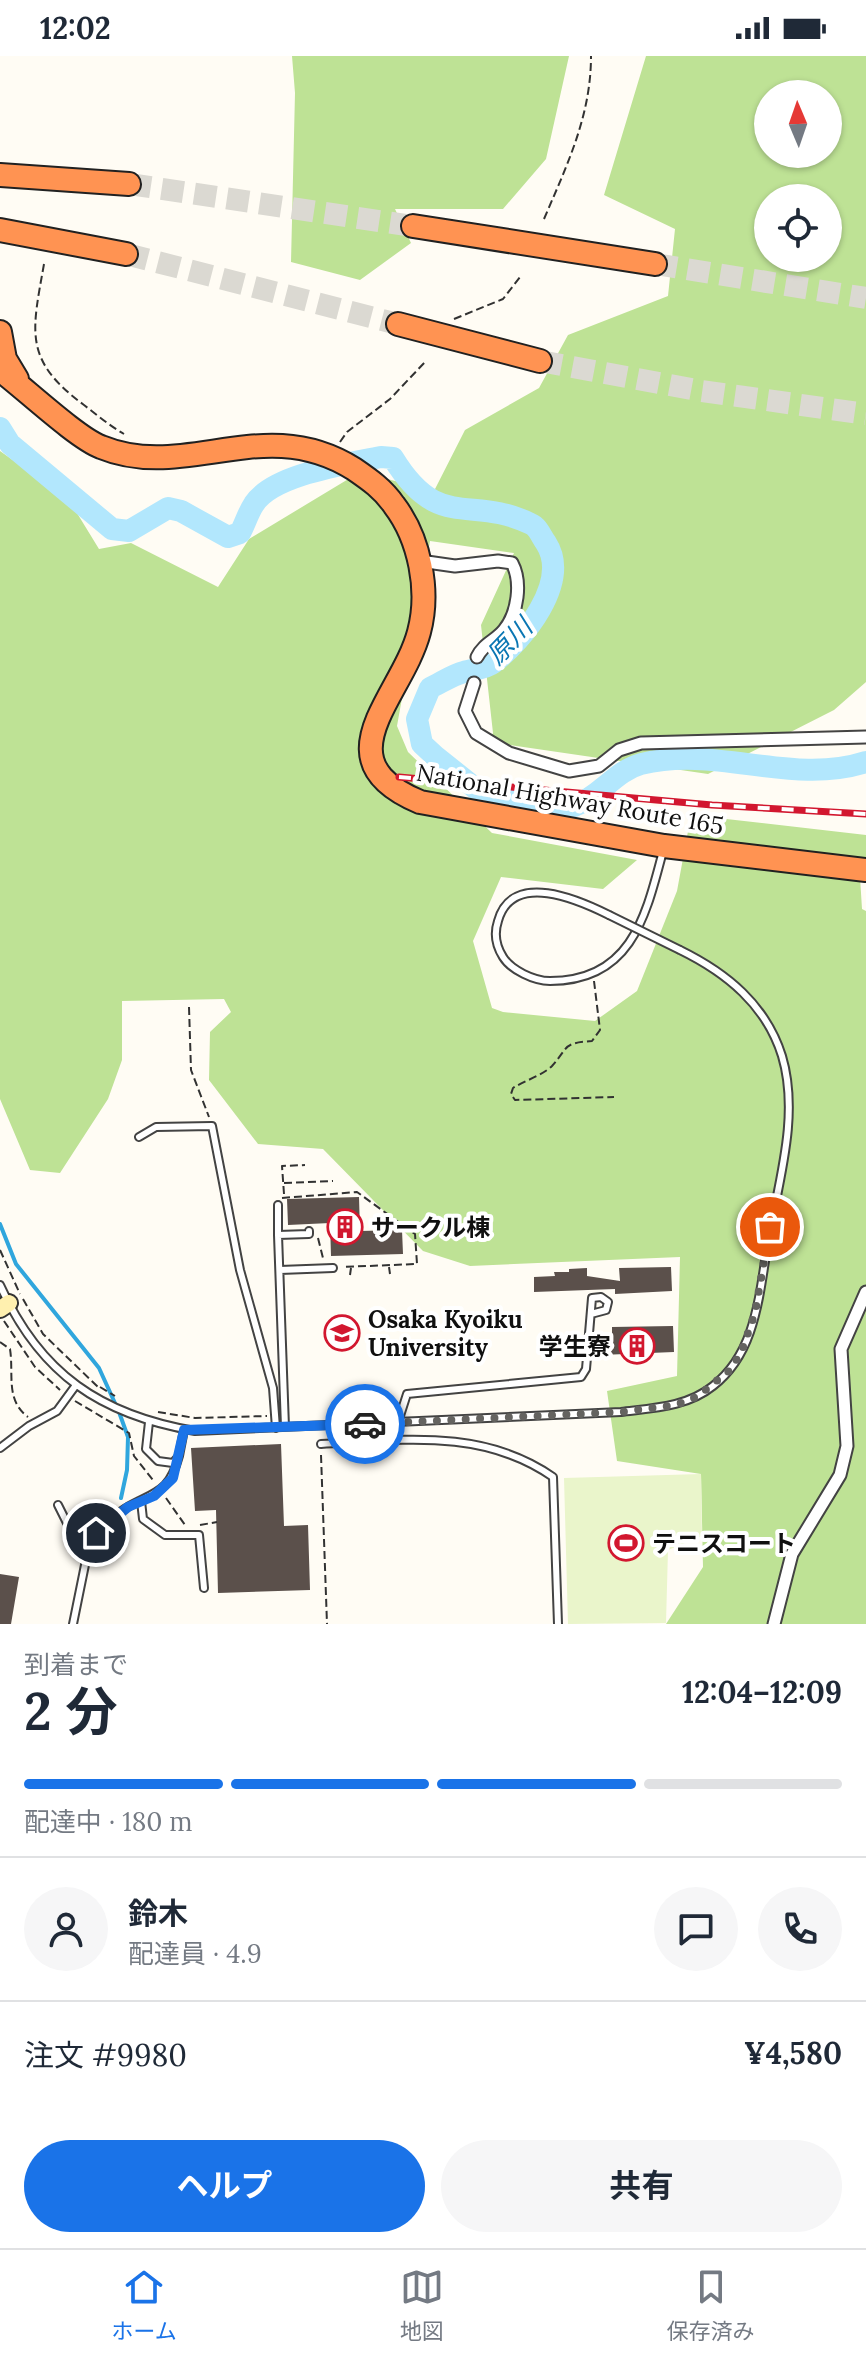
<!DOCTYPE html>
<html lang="ja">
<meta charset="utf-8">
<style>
body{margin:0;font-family:Lora,"Noto Sans JP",serif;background:#f6f6f7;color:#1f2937;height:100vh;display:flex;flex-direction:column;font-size:30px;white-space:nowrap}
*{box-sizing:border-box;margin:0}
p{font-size:26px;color:#747a83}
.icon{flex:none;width:44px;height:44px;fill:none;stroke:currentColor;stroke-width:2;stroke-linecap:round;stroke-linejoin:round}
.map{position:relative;height:1568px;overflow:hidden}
.panel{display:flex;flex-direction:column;background:#fff;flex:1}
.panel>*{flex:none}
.needle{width:52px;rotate:358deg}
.tools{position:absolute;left:754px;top:24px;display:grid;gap:16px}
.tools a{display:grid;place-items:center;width:88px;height:88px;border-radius:50%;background:#fff;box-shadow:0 2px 6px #0004;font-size:40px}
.pin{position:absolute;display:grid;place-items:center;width:68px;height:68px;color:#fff;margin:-34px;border:4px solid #fff;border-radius:50%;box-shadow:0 2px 8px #0007}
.courier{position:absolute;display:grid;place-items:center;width:80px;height:80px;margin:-40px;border:6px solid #1a73e8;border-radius:50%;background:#fff;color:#222;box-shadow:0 2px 10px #0007}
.overview em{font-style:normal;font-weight:700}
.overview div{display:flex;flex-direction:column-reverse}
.overview{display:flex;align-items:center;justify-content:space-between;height:136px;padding:0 24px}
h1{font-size:52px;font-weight:700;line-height:60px}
.bar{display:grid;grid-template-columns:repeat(4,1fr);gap:12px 8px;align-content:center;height:96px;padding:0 24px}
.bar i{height:10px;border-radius:6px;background:#e0e1e3}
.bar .on{background:#1a73e8}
.bar p{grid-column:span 4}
.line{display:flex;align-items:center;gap:20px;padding:0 24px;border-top:2px solid #e0e1e3}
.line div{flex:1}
.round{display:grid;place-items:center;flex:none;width:84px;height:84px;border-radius:42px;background:#f6f6f7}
.primary-button{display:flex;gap:16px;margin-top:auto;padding:16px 24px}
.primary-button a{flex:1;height:92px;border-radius:48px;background:#1a73e8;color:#fff;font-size:32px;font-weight:700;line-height:92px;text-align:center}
.primary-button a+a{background:#f6f6f7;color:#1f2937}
.status{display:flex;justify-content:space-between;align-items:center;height:56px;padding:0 40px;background:#fff;direction:ltr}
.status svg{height:22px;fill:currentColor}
.tab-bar{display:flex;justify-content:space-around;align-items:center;height:112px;border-top:2px solid #e0e1e3;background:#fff;font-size:22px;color:#747a83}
.tab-bar a{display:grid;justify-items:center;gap:4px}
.tab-bar .on{color:#1a73e8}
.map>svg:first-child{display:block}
.forest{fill:#bee295;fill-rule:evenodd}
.pitch{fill:#eaf5cb}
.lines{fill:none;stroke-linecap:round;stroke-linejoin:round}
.stream{stroke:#30a6dd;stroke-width:4}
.river{stroke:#b2e7fd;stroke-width:22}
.building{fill:#5b504b}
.highway-tunnel{stroke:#dbd9d2;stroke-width:22;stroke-dasharray:22 11;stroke-linecap:butt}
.lane-casing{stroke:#434343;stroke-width:10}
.street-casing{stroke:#434343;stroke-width:15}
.secondary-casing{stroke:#323232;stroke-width:20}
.highway-casing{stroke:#212121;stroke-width:26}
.path{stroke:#323232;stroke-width:2;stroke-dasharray:8 4;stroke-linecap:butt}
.lane{stroke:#fff;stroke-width:6}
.street{stroke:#fff;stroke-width:11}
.secondary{stroke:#fff0af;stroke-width:16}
.highway{stroke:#ff9352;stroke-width:22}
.rail-casing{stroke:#d2172f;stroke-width:7}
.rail{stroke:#fff;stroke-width:4;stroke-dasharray:12;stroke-linecap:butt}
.lane-bridge-casing{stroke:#434343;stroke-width:10;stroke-linecap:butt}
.lane-bridge{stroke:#fff;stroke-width:6}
.done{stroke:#646360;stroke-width:8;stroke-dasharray:0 14.4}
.route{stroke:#1a73e8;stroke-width:10}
.labels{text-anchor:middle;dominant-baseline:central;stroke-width:8;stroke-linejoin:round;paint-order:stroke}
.street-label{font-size:24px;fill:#101010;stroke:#fff}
.poi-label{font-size:24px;font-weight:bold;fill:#101010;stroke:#fff;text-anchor:start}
.water-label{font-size:26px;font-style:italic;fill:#0976b3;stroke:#fff}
</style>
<div class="status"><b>12:02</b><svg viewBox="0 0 49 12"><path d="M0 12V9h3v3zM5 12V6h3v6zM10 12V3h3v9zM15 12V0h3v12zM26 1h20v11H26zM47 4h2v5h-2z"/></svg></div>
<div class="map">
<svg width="866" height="1568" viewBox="0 0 866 1568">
<rect width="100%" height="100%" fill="#fffcf4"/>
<!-- forest -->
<path class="forest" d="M292,0H569L546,103L503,153H395L411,187L360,224L291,206L295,37Z
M646,0H866V626L834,654L708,718L489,686L493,677L481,569L514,497L430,485L397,670L408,696L492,777L637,804L603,833L501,821L473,885L492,952L503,956L595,965L637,935L677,835L691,759L866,779V817L860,821L862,853L866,855V1568H666L703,1511L701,1418L617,1405L607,1335L677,1320L680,1201L470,1210L423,1195L323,1093L258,1088L209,1024L210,976L231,956L224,943L122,945V1004L108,1043L60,1117L30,1114L0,1043V395L69,444L99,493L131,487L218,531L249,483L360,416L434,435L465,374L539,332L568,279L668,240L675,173L604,139ZM768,38H828V98H768ZM768,142H828V202H768Z"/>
<!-- pitch -->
<path class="pitch" d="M701,1418L702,1480L668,1494L666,1567L568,1568L564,1422Z"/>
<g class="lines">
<!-- stream -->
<path class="stream" d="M0,1168L16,1208L99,1312L119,1356L128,1381L127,1414L121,1442"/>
<!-- river -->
<path class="river" d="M0,372L10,388L112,473L129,475L168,452L181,455L228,481L240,477C245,468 248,457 254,448C273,418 348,408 381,401L393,402C439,477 470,438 531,468C538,471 541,480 546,487C571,526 523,584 493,607C485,613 473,613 464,616C452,619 441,627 430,632L417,663L422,688L435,700L475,732L574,750C600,741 615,715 641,708C717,689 792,730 866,706"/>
</g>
<!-- building -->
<path class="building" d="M359,1141L360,1175L402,1174L403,1198L331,1200L330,1167L288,1169L287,1143Z
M671,1211L672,1235L615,1238V1233L534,1236V1221L555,1220L554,1216H569V1213L587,1212V1220L620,1225L619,1212Z
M673,1270L674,1296L601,1299V1284H612V1271Z
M281,1388L284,1470L308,1469L310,1534L218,1537L216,1454L195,1455L191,1392Z
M0,1518L19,1521L11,1568H0Z"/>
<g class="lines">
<!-- highway-tunnel -->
<path class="highway-tunnel" d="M129,128L413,170
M126,198L398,268
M655,208L866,242
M540,305L702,335L866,358"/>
<defs>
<path id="lane" d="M609,859C579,844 512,814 498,865C494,877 496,890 503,901C511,914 534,925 550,925C632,925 646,859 663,795
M139,1081L156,1071L212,1070L240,1214L273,1332L276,1372
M278,1149V1179
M280,1214L333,1212
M0,1229C40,1318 101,1359 195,1375L621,1356C653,1352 687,1351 713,1330C731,1316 743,1296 750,1276C760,1247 763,1216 768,1186C778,1127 800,1060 782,1000C766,949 727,917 680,894
M149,1366L146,1393L158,1405L173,1407L179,1400L184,1374
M398,1366L407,1338L581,1321L586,1313L592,1242L601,1241L608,1246L606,1254L591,1258
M285,1371L278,1179L309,1178V1175
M321,1388C402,1384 483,1372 553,1421L558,1568
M0,1392L29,1370L57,1355L76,1329
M141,1445L143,1463L165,1479H199L204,1532
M58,1449L67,1467L96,1477C105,1468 115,1459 126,1452C156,1435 169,1437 179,1400
M73,1568L87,1499L96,1477"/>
<path id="street" d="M420,505L455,510L498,505L512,507C522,526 518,557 504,574C495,585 484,587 477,601
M474,627L465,655L476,677L509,697L569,715L599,710L619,694L641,687L866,681
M774,1568L792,1498L840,1419L847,1390L841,1293L866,1236"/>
<path id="secondary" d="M0,1253L9,1247"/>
<path id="highway" d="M0,119L129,128
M413,170L655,208
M0,174L126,198
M398,268L540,305
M0,276L5,303L17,323
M0,314C24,332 77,382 101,391C186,426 264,356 354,413C370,424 383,433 394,449C420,483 430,535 419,576C402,641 319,704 420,746L664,790L866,814"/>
</defs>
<!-- lane casing -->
<use href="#lane" class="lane-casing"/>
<!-- street casing -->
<use href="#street" class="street-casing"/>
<!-- secondary casing -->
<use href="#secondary" class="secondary-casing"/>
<!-- highway casing -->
<use href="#highway" class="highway-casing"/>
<!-- path -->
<path class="path" d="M544,163C567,109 591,60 591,0
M44,208C32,276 23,304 84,349C97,359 110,370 124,378
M454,263L503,243L520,221
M340,386L347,376L390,343L426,305
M594,925L600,974L592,985C562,987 569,991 552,1010C543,1019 524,1025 513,1032L511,1038L515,1044L614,1041
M189,951L191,1014L209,1061
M284,1127L333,1125
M284,1138L282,1110L305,1109
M282,1142L357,1136L415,1178L417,1208L342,1211
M318,1182L323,1202
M0,1194L20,1238
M389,1211L390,1218
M350,1219L351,1212
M23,1243L43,1278L98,1331
M4,1265L35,1311L60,1334
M0,1286L10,1293C14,1318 5,1344 28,1361
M100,1331L115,1340
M75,1345L129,1377L134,1400L153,1424
M158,1356L195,1362L267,1360
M321,1399L327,1568
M166,1442L185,1469
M200,1469L217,1466"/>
<!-- lane -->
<use href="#lane" class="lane"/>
<!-- street -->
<use href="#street" class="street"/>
<!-- secondary -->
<use href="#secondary" class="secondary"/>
<!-- highway -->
<use href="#highway" class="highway"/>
<defs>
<path id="rail" d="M399,721L712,749L866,758"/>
</defs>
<!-- rail casing -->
<use href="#rail" class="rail-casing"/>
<!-- rail -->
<use href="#rail" class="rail"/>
<defs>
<path id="lane-bridge" d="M609,859L680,894"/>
</defs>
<!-- lane-bridge casing -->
<use href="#lane-bridge" class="lane-bridge-casing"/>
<!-- lane-bridge -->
<use href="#lane-bridge" class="lane-bridge"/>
</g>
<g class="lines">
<!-- done -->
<path class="done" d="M365,1368L621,1356L676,1349L698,1340L729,1315L741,1297L755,1257L770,1171"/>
<!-- route -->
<path class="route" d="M96,1477L128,1451L154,1440L173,1422L184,1374L365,1368"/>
</g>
<!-- icons -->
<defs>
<symbol id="building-ring" viewBox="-11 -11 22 22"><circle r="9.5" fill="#fff" stroke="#d2172f" stroke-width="1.5"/><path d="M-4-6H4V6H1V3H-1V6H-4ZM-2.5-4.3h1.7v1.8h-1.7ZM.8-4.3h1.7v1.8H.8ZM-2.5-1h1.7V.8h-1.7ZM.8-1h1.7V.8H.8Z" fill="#d2172f"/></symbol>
<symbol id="university-ring" viewBox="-11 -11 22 22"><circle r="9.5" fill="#fff" stroke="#d2172f" stroke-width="1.5"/><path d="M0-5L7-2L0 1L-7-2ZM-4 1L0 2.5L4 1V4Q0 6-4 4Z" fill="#d2172f"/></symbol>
<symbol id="stadium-ring" viewBox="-11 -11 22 22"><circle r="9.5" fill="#fff" stroke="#d2172f" stroke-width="1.5"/><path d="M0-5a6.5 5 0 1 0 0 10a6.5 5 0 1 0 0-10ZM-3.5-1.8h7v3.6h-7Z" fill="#d2172f"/></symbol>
</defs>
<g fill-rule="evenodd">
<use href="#building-ring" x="325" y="1151" width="40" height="40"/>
<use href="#university-ring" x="322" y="1257" width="40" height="40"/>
<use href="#building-ring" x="617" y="1270" width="40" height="40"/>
<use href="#stadium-ring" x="606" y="1467" width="40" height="40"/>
</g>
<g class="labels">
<!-- street labels -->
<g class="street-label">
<text transform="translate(570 743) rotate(10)">National Highway Route 165</text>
</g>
<!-- poi labels -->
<g class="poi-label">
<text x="371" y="1171">サークル棟</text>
<text x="368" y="1263">Osaka Kyoiku<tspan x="368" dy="28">University</tspan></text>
<text x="611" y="1290" text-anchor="end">学生寮</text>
<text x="652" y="1487">テニスコート</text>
</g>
<!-- water labels -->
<g class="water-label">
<text transform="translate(509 585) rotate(-46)">原川</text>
</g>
</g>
</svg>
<div class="tools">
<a><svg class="needle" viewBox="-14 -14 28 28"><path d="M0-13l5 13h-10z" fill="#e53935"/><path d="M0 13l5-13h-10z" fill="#747a83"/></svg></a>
<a><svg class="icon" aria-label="locate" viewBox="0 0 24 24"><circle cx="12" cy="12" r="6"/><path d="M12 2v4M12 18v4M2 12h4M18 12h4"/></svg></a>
</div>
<div class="pin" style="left:770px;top:1171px;background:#ea580c"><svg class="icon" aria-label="bag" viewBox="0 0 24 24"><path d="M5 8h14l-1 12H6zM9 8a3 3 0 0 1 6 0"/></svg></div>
<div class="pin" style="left:96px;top:1477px;background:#1f2937"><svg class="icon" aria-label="home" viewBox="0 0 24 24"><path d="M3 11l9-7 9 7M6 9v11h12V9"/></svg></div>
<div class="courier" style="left:365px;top:1368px"><svg class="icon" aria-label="car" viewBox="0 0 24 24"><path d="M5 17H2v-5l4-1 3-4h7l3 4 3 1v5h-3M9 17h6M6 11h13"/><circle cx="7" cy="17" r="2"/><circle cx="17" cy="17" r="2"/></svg></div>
</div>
<section class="panel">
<div class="overview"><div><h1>2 分</h1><p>到着まで</p></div><em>12:04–12:09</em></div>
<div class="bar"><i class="on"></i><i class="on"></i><i class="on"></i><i></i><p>配達中 · 180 m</p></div>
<div class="line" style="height:144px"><a class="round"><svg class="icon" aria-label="person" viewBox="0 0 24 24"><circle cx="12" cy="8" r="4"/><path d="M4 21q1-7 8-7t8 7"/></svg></a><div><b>鈴木</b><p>配達員 · 4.9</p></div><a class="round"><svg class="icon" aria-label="chat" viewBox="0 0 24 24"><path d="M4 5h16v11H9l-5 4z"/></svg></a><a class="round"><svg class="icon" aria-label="phone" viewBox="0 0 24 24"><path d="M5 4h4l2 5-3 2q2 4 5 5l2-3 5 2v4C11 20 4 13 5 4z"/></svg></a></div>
<div class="line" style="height:104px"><div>注文 #9980</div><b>¥4,580</b></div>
<div class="primary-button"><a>ヘルプ</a><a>共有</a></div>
</section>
<nav class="tab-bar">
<a class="on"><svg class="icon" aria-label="home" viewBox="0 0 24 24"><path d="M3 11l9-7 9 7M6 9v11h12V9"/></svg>ホーム</a>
<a><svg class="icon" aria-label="map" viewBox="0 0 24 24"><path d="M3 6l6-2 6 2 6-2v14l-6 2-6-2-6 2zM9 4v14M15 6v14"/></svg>地図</a>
<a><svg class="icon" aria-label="saved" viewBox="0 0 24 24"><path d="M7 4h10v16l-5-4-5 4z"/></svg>保存済み</a>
</nav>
